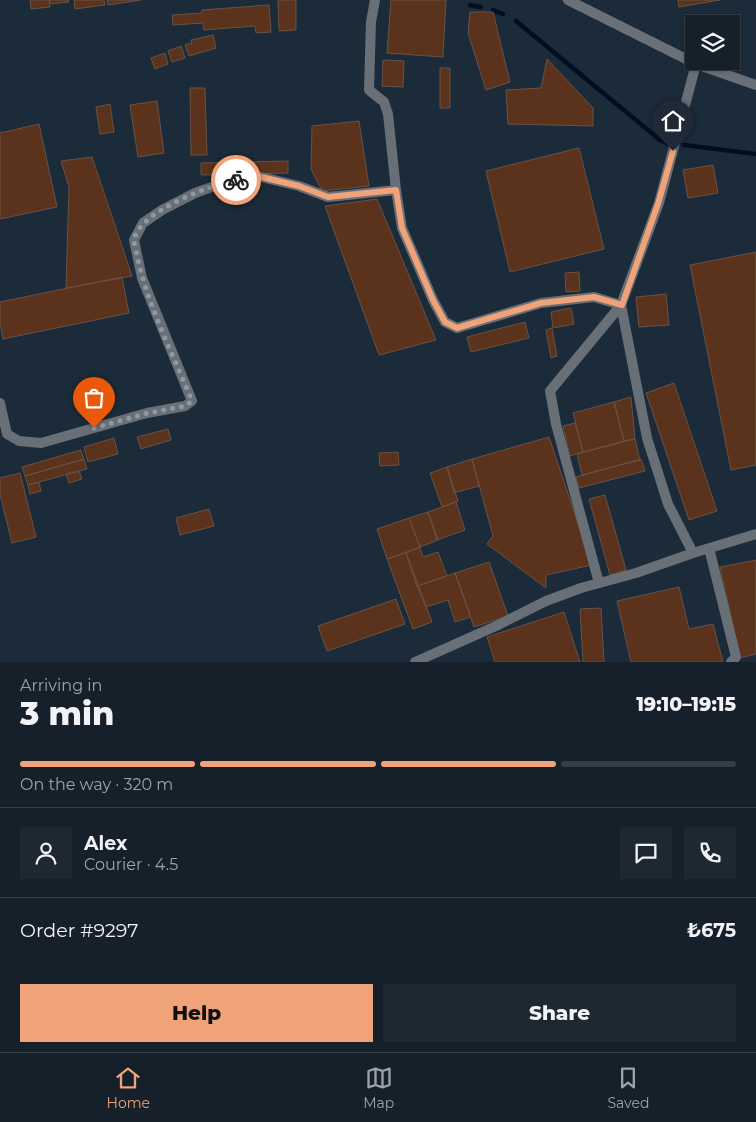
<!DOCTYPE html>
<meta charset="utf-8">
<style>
body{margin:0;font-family:Montserrat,sans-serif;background:#1e2833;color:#f1f3f6;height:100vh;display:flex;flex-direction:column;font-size:19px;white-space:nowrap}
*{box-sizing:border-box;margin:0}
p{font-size:16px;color:#9da3a9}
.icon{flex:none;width:28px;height:28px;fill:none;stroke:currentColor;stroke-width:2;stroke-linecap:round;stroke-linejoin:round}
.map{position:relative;height:662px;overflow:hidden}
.sheet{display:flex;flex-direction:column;background:#15202b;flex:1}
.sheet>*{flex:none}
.controls{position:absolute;left:685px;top:15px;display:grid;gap:10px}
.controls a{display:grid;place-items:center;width:55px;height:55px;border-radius:0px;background:#15202b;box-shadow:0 1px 4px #0004,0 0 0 1px #343e47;font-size:25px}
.pin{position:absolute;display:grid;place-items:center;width:42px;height:42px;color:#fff;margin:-51px -21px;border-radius:50% 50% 50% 0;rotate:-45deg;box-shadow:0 0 5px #0007}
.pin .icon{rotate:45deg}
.courier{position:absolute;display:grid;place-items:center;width:50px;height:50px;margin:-25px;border:4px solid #f0a378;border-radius:50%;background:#fff;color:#222;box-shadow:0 1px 6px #0007}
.head em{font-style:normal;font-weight:800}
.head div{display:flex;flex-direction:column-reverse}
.head{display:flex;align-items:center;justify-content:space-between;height:85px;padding:0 20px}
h1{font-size:32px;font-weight:800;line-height:38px}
.bar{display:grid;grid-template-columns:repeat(4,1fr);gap:8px 5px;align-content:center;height:60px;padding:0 20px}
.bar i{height:6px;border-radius:4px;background:#343e47}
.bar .active{background:#f0a378}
.bar p{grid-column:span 4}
.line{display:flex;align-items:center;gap:12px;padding:0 20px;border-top:1px solid #343e47}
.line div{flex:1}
.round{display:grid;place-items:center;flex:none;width:52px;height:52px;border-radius:0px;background:#1e2833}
.cta{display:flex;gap:10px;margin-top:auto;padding:10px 20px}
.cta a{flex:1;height:58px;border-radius:0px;background:#f0a378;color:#111;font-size:20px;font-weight:800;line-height:58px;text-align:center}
.cta a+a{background:#1e2833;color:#f1f3f6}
.dock{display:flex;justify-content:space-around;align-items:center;height:70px;border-top:1px solid #343e47;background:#15202b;font-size:14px;color:#9da3a9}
.dock a{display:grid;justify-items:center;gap:2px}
.dock .active{color:#f0a378}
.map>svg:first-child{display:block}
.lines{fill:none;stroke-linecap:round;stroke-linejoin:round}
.stream{stroke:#000e24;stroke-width:4.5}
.building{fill:#5b331c;stroke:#675247}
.minor{stroke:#686f77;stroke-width:10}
.tertiary{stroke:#686f77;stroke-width:10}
.done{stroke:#8d99a4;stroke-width:5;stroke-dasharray:0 9}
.route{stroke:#f0a378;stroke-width:6}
</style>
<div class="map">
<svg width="756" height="662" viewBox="0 0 756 662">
<rect width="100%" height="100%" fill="#1c2b39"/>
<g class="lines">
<!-- stream -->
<path class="stream" d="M470,5L481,7
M493,10L503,14
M516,21L660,140L667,143
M684,145L756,154"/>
</g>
<!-- building -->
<path class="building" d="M30,0H49L50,7L31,9Z
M50,0H68L69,2L50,4Z
M74,0H104L105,5L75,9Z
M107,0H141L108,5Z
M278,0H296V30L279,31Z
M391,0H446L443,57L387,53Z
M678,0H720L679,7Z
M269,5L271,32L256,33L255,26L204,30L203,23L173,25L172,15L202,13V10Z
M470,12H493L510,82L486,90L468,33Z
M213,35L216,48L189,56L185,45L192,43L191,40Z
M181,46L185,58L172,62L168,51Z
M165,53L168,64L155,69L151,58Z
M547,59L593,108V126L508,124L506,90L541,88Z
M383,60L404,61L403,87L382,86Z
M440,68H450V108H440Z
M190,88H205L207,155H191Z
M157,101L164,153L138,157L130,105Z
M110,104L114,132L100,134L96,107Z
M359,121L369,186L322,191L311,169L312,126Z
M39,124L57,207L0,219V133Z
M579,148L604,249L510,272L486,171Z
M92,157L132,276L66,288L69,187L61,161Z
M288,161V173L201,175V163Z
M713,165L718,193L688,198L683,170Z
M377,199L436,340L379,355L325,206Z
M756,252V465L731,470L690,265Z
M579,272L580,291L566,292L565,273Z
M122,277L129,313L3,339L0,323V302Z
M666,294L669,325L639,327L636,297Z
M571,308L574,324L553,328L551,312Z
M525,322L529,338L471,352L467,337Z
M552,328L557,356L551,358L546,330Z
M674,383L717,511L689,520L646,393Z
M631,397L635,439L624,441L614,402Z
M614,402L624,441L583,452L573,413Z
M575,423L583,452L570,456L563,426Z
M168,429L171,440L141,449L137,437Z
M549,437L592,565L546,575V588L487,544L493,536L472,459Z
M114,438L118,454L88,462L84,447Z
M635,439L640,460L582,475L577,454Z
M81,450L84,459L25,476L22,467Z
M398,452L399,465L380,466L379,453Z
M84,459L87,469L28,485L25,476Z
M472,459L479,486L454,493L447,467Z
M641,459L645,471L579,488L576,477Z
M447,467L458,501L442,507L430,473Z
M79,471L82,479L69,483L66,474Z
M20,473L36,537L12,543L0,494V478Z
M39,482L41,491L30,494L28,485Z
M605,495L626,570L610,575L589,499Z
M456,502L465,530L437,540L428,512Z
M209,509L214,526L180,535L176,518Z
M428,512L438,540L420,547L409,518Z
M409,518L420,547L387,559L377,529Z
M420,547L423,557L438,552L447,576L417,586L406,553Z
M406,553L432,622L413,629L387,559Z
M756,560V654L740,658L720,567Z
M489,562L508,616L474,627L455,573Z
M455,573L471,617L455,622L448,600L426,607L417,586Z
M679,587L689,629L713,624L723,662H631L617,601Z
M396,599L405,624L327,651L318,626Z
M601,608L604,662H583L580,609Z
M564,612L580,662H495L487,637Z"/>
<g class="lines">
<!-- minor -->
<path class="minor" d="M375,0L371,22L369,90L384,102L388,114L396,190
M0,403L7,434L19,441L41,443L147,413L185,406L192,401L142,278L134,240L143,223L162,210L195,193L226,182L257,176L299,186L328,197L396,190L402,228L433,300L445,322L457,328L541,303L594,297L621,305L550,391L556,424L599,583
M709,548L736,657L731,662
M693,553L668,504L647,438L621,305L659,203L696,64
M415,662L496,626L546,601L581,588L636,573L693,553L756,534"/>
<!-- tertiary -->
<path class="tertiary" d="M568,0L696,64L756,85"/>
</g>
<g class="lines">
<!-- done -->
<path class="done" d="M94,428L148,413L185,406L192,401C173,354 147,304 137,255C136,250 134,244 134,240C139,211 211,185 236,180"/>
<!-- route -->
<path class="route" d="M236,180L257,176L299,186L328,197L396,190L402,228L433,300L445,322L457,328L541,303L594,297L622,305L658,204L673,151"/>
</g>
</svg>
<div class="controls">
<a><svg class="icon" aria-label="layers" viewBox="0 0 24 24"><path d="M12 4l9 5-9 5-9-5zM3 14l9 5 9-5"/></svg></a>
</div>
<div class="pin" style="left:94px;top:428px;background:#ea580c"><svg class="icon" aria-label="bag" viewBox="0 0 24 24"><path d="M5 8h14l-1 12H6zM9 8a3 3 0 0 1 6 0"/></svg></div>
<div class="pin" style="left:673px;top:151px;background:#1f2937"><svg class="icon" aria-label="home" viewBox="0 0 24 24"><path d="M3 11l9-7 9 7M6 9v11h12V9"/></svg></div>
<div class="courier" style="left:236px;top:180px"><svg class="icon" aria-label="bike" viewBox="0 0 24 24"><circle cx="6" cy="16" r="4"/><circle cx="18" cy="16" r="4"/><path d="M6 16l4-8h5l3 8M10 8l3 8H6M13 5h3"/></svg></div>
</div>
<section class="sheet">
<div class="head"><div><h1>3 min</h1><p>Arriving in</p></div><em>19:10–19:15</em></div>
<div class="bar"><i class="active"></i><i class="active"></i><i class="active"></i><i></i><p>On the way · 320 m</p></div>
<div class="line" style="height:90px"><a class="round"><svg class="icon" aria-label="person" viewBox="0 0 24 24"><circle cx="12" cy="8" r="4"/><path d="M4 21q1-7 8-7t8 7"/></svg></a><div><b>Alex</b><p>Courier · 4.5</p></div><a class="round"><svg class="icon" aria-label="chat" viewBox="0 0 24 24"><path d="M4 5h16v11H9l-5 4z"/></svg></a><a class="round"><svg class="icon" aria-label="phone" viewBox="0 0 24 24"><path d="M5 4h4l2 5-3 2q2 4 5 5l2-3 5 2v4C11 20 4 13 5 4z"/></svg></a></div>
<div class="line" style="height:65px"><div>Order #9297</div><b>₺675</b></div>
<div class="cta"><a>Help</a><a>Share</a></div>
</section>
<nav class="dock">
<a class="active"><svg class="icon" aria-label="home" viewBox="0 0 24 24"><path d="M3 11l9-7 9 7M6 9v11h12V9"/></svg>Home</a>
<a><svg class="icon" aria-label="map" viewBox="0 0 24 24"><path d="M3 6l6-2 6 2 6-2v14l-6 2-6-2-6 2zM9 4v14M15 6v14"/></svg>Map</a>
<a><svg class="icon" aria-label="saved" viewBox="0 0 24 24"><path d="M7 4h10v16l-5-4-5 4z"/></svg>Saved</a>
</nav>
